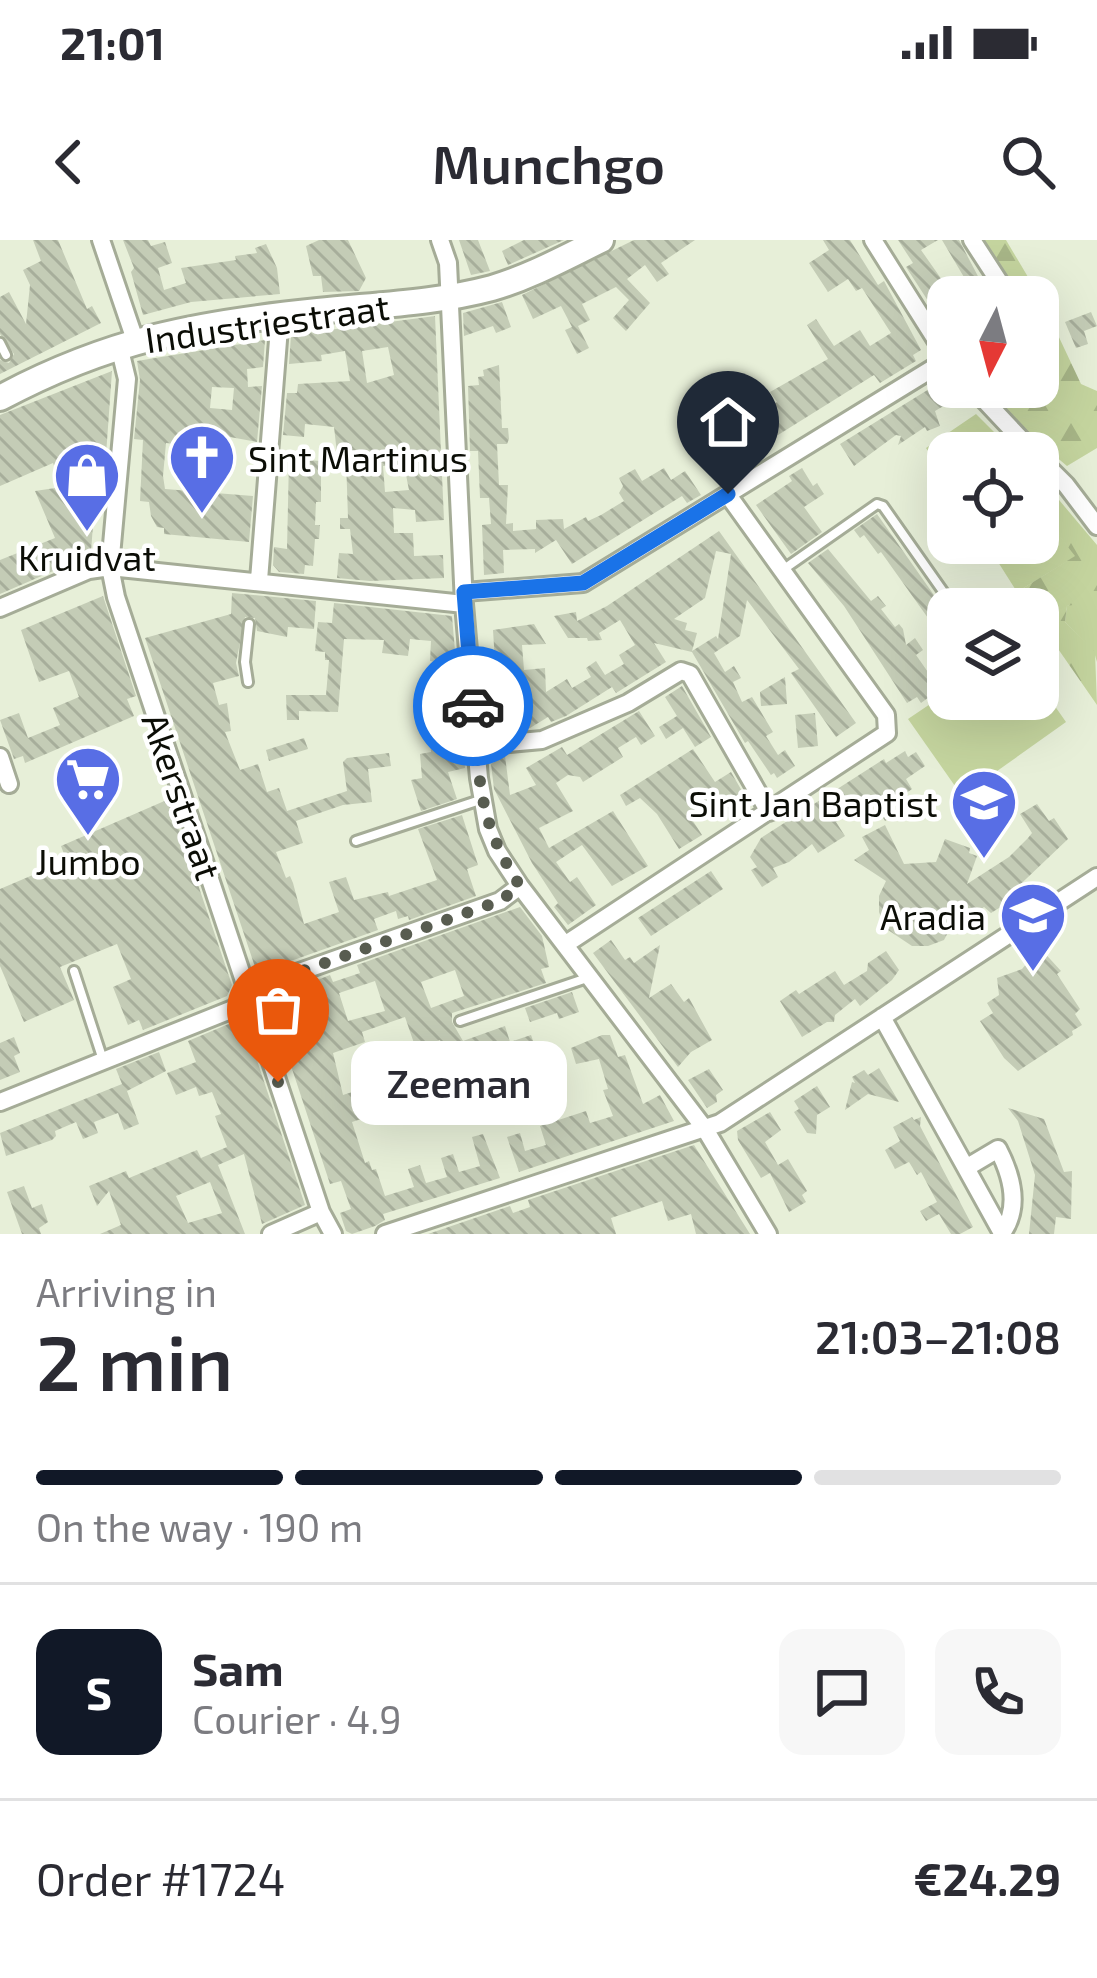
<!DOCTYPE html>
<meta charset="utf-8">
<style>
body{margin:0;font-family:"Exo 2",sans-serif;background:#f7f7f7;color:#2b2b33;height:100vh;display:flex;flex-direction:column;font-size:45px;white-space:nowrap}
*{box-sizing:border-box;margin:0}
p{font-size:39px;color:#7c7c81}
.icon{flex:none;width:66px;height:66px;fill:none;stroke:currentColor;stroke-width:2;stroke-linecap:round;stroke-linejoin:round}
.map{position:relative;height:994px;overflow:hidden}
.side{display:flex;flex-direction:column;background:#fff;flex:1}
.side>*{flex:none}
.needle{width:78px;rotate:186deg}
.controls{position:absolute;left:927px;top:36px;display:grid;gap:24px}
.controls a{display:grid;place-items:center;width:132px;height:132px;border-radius:24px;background:#fff;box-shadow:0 12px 48px #0002;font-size:60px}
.pin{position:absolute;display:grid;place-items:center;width:102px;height:102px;color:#fff;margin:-123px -51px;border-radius:50% 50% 50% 0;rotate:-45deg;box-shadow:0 0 12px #0007}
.pin .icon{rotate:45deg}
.courier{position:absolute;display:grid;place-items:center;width:120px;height:120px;margin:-60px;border:9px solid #1a73e8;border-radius:50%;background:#fff;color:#222;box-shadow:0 3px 15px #0007}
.bubble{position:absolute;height:84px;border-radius:24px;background:#fff;box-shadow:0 12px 48px #0002;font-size:39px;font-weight:600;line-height:84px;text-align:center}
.overview em{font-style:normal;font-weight:600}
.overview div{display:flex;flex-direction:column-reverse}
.overview{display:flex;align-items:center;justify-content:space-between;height:204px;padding:0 36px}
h1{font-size:78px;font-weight:600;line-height:90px}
.bar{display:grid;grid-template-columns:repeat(4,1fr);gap:18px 12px;align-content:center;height:144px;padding:0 36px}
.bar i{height:15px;border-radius:9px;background:#e1e1e2}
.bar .on{background:#111827}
.bar p{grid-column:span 4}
.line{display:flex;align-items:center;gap:30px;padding:0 36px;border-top:3px solid #e1e1e2}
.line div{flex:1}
.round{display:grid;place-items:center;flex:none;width:126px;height:126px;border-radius:24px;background:#f7f7f7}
.status{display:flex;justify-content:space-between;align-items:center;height:84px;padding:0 60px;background:#fff;direction:ltr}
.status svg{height:33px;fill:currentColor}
header{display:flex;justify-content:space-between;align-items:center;height:156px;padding:0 36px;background:#fff;font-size:54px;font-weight:600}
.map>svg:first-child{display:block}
.green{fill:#c4d49e}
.forest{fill:url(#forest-firs)}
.building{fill:url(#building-back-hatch);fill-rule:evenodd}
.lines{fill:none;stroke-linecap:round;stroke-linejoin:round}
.lane-casing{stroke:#a5ac97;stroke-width:14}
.street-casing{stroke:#a5ac97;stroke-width:22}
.secondary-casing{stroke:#a5ac97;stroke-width:30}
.lane{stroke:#fff;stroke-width:8}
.street{stroke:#fff;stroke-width:16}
.secondary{stroke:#fff;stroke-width:24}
.done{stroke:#585c50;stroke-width:12;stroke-dasharray:0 21.6}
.route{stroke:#1a73e8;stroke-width:15}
.labels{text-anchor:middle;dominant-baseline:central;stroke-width:9;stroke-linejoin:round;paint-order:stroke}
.street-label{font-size:36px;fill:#0b0d06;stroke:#fff}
.poi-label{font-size:36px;fill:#0b0d06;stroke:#fff}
</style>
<div class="status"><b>21:01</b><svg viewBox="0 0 49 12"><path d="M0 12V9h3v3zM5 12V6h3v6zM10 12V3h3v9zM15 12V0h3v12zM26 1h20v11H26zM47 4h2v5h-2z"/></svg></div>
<header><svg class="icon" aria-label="back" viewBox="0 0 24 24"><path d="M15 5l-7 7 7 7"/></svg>Munchgo<svg class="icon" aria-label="search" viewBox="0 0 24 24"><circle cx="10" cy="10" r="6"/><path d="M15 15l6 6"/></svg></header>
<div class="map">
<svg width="1097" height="994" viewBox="0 0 1097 994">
<defs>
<pattern id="forest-firs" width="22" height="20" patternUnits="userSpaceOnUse" patternTransform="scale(3)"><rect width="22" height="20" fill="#c4d49e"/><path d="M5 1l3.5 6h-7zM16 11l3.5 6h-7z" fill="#a7b587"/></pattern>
<pattern id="building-back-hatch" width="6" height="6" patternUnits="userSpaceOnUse" patternTransform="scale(3)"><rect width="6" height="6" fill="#c4ccb6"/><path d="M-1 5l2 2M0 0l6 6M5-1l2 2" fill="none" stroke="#a7ae9b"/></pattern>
</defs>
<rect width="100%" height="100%" fill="#e7efd8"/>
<!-- green -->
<path class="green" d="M1038,269L1076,316L1017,352L986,303H1038Z
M1081,361H1097V422L1094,412L1065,382L1067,366Z
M1038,442L1066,482L962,556L908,479L948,452V459H1038Z"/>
<!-- forest -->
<path class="forest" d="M979,0H1006L1041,59L1081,144L1097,151V208L1067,226L1023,189L985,147H1038V57H1014Z
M976,174L1015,213H948L945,238L926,208Z
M1038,235L1097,305V361L1067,366L1065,382L1095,412L1097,465L1038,380V369H1030L1017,352L1075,316L1038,269Z"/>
<!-- building -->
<path class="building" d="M33,0H58L87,69L92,66L101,83L0,134V120L9,123L14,114L0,94V57L9,52L26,84L30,45L23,30L41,21Z
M123,0H148L151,6L165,2L172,23L158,28L164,50L186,43L181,28L236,20L235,16L257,13L255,8L266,4L277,28L280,54L191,62L143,75L131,32L134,28Z
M319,0H348L366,38L359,51L323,52L321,36H313L306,6Z
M459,0H478L490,31L471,35Z
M524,0H564L508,25L502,11Z
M634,0H695L661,23L669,34L657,42L645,25L627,39L650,63L626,91L613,78L629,60L616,47L582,64L590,80L578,86L589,108L577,114L565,90L572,87L561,66L533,79L522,55Z
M823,0H850L878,45L884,41L921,110L913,115L916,121L880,143L874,135L717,233L707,217L731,203L714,176L727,168L734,180L751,172L754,176L777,162L770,152L828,119L807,85L816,79L834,106L860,90L870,106L891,93L862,48L856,51L848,39L828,52L809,23L829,10Z
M898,0H938L921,10L954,57H948V83L936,64L932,67L906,27L913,23Z
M942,0H959L981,42L971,49Z
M502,62L511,87L496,93L493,86L464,96L463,73Z
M1091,72L1097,86L1084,91L1088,104L1076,108L1065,82Z
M435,76L444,280L416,282L415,270L393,268L394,293H413L414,316L443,315L444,338L370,341L337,338L339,313L353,314L350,289H340V278H348L347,248L346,223L338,222L334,187L305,184L304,197L283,195L287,153H297L298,144L350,141L345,111L321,115L322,121L289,124L291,95ZM388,107L394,135L367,143L362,111ZM404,225L409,250L385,252L383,226Z
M265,100L263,127L247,129L248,147L262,146L257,202L208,193V199L187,197L186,205L166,203L163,236L165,249L253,256L249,302L164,294V288L157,287L151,276L149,262L140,261L143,200L134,199L140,140L137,121ZM212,147L234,148L232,170L210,168Z
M499,125L502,188H508L509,199L507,204H497L499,245H508L506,284L513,283V291L536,289V280L563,279L564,289L586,277L588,281L601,275L624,261L619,253L623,246L619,238L635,229L642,241L664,228L671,240L685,231L701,255L687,263L682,256L572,324L556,300L535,313V309L503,310L504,333L484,335L482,285L491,284L489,258H480L478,211H470L468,146L479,145L478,137L484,136L483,130Z
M112,131L102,271H94L91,312L69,310L72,318L65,321L67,325L0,354V320L55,298L35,251L62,247L53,223L0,246V175Z
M934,146L937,152L941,150L947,164L935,171L940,186L927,191L925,187L898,205L901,196L896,195L854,226L840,204Z
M289,219L321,221V262H316L315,285H320L319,299H315L313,326L305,325L304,334L279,332L273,325L274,307L287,309Z
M802,228L813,246L817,243L824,254L804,267L822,292L791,314L756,265L792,241L789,236Z
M877,274L943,368L928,378L881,312L878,314L864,295L860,298L854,290Z
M719,291L856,483L836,497L791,433L799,429L747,360L740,396L714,413L725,432L734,426L741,438L733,442L742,462L752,457L773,492L766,496L778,515L785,510L795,526L777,538L774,533L771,535L748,501L745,503L692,412L654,403L666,422L616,453L612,447L566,476L551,482L548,477L530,488L504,490L499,486L493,390L534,384L546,404L522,405L524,430L545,428L546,452L567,439L572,448L591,437L586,428L596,421L605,435L624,424L619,415L635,405L620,380L599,393L602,400L588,401L587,398H568L554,376L576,372L577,381L607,366ZM716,311L731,314L718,399L716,396L692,411L697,393L685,390L687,383L674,379L705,358Z
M828,309L871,361L878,356L886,366L881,369L895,387L899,384L903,389L906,405L915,398L923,410L916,415L930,435H945L948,443L921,463L917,457L907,463L844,366L808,323Z
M232,353L316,361L314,389L288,387L287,397L257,391L255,378L245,377L236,423L239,436L213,443L219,465L227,463L231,491L225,492L240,530L258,524L267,552L279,548L287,571L347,551L343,522L347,518L389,513L391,526L368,529L372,562L343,565L296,581L303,603L276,612L286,638L290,636L293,643L304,684L339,672L329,642L346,637L354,660L388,652L389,656L437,640L418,589L462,575L478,625L467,629L476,656L409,680L408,676L398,679L396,671L374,679L378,690L257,733L145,398L231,374Z
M103,356L136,456L127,459L134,476L25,523L23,516L14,519L0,480L19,473L28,498L60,485L53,468L79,457L69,431L39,442L21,390Z
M334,363L452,376L465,528L448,532L457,559L421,571L411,540L422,538L420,514L431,512L428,472L422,473L420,450L432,449L435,422L430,421L431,401L410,399L408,416L382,413L384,400L344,399L338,472L299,471V480H287L286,455H326L329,420H325V412L315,411L318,382L332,383Z
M785,437L787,464L761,466L760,452Z
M682,446L711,497L695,507L683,488L666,499L659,487L677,476L665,457Z
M639,471L655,496L641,505L636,497L618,508L623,517L583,542L580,537L568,535L556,543L573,571L539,588L549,608L613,571L648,626L612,646L582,605L556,622L570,642L577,637L596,665L568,685L554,667L558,663L532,623L494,549L491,524L505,516L510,555L536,545L526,528L562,507L567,515Z
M815,473L818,506L798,508L795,475Z
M304,498L308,509L269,521L266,510Z
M693,509L715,542L731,532L750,565L728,579L718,562L691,578L702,595L679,609L657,574L640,558L626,566L620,555Z
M905,511L908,517L916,512L925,526L906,539L912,549L891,564L897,573L885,581L873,562L864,564L836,582L845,596L818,613L812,604L789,622L773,628L778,637L762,647L751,630L757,627L750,617L761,598L884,519L886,523Z
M169,559L232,745L227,756L143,790L139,780L128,785L113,747L131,739L117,704L60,727L74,760L24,782L0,726V649L61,623L58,616L64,614L61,606Z
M1037,564L1049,581L1054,578L1068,599L1008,656L1012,660L991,673L984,667L969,679L961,668L944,700L928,706H912L885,688L879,672V656L886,641L854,620L869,610L862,597L885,585L904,624L936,622L945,599L970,608L969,613L977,616L967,644L1009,617L1028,598L1032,593L1020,574Z
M711,631L723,649L651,696L638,678Z
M520,667L542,696L549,727L541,729L546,743L452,773V782L463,801L505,786L510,802L531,795L537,812L491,824L489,817L459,827L456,817L448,820L440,800L416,809L405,777L362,792L365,802L333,813L343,855L386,841L395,868L352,882L365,923L369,921L372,930L376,929L385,956L414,947L408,929L420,925L426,943L447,937L441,918L453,914L459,932L480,926L472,897L483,894L500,938L383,974L385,980L375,986L352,994L346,991L340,973L351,969L341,941L330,944L269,759L330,735L333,742L360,733L357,725ZM455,730L464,756L431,768L421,742ZM375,741L385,771L348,781L339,753Z
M611,700L625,720L630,717L634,723L660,705L649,758L671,744L684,762L689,758L712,800L691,812L678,827L593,713Z
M1040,708L1061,731L1057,734L1080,769L1075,774L1082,785L1072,791L1073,795L1018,831L1004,818L980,781L993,773L987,763L999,755L997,738L1022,729Z
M886,711L899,730L892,740L860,766L855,759L835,775L834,782H827L802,797L780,761L796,750L799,754L835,731L844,745L867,731L868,723Z
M572,752L579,772L559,779L557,773L530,782L525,768Z
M243,778L305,965L262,984L244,914L218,925L245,994H100L121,985L109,951L97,966L89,946L126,931L129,938L197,910L201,918L227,907L215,876L221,874L212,852L199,856L196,847L176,855L167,833L196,822L188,801ZM210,942L222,973L188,983L176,956Z
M602,795H610L618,817L625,815L643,864L660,855L674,881L519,932L507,897L520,893L525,911L546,905L540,886L586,871L590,883L613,876L603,850L608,849L599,819L576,824L571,808Z
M14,797L20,813L14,816L20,832L0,840V803Z
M159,812L166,831L127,851L139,884L124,890L118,873L94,882L98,893L83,899L76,882L55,891L56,896L52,900L6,916L0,893L122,844L116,829Z
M879,828L899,862L868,854L845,870L852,842L855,843L852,837L864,830L868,835Z
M709,829L723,850L716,855L717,862L707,868L688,840Z
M817,846L830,867L817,875L816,894L807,893L794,872L799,869L794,861Z
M1008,868L1044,879L1064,932L1072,931L1071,979L1056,977L1054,994H1029L1035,935L1018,881Z
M770,872L781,890L765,902L778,925L788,919L807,951L802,955L806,962L789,972L770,933L761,938L738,900L737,891Z
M912,877L914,880L921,877L920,886L973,987L960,994H951L939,974L926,981L920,971L937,962L921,932L917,935L909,922L895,929L885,910L900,901L893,887Z
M694,905L750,994H696L691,974L668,981L662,961L611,978L616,994H428L510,966L513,973L530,967L528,960Z
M24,946L32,968L42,964L48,982L39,988L41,994H22L7,952Z"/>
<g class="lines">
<defs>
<path id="lane" d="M0,103L6,115
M784,329L877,264L883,266L949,360
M248,442L245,422L249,384
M356,601L480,560
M74,731L103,820
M460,781L590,737"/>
<path id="street" d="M101,0L135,100
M440,0L448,23L464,364L479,538L488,589L497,611L520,646L705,889L768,994
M873,0L948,119
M972,0L1009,57
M119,106L127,139L110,327L116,357L321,972L333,994
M972,147L1034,213
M1038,217L1066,245L1097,286
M259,340L280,75
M464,352L583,343L948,119
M0,368L89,330L110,327L464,364
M476,506L542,500L628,463L681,431L690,434L769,572
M0,517L9,544
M566,704L887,493L886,475L728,255
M882,777L966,928
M0,862L233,769L271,742L500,661L520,646
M998,909C1012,936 1021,967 1002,993L966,928Z
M271,994L321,972
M385,994L720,883L1097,637"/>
<path id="secondary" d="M0,158C108,100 198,83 318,71C375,65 436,63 492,48C530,37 566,17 601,0"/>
</defs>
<!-- lane casing -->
<use href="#lane" class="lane-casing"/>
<!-- street casing -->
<use href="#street" class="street-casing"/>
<!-- secondary casing -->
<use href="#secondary" class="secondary-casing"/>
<!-- lane -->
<use href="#lane" class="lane"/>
<!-- street -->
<use href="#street" class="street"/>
<!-- secondary -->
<use href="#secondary" class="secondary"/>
</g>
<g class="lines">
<!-- done -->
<path class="done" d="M278,842L250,756L271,742L500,661L520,646C477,580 480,541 473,466"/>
<!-- route -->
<path class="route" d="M473,466L464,352L583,343L728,254"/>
</g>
<!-- icons -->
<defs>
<symbol id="church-pin" viewBox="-11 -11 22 30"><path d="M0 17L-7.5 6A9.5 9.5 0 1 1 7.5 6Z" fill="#586ee5" stroke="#fff"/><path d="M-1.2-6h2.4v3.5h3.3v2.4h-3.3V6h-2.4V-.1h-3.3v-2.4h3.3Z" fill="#fff"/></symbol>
<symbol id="shop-pin" viewBox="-11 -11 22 30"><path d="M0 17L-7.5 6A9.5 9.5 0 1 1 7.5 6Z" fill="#586ee5" stroke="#fff"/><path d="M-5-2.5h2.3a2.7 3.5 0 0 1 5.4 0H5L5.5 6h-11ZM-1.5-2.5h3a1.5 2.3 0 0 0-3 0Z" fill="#fff"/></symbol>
<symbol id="supermarket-pin" viewBox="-11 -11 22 30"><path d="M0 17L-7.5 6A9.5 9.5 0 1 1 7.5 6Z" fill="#586ee5" stroke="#fff"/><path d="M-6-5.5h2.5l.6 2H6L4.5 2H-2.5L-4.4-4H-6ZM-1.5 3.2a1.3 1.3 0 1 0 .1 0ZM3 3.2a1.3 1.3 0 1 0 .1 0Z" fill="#fff"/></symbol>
<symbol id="school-pin" viewBox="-11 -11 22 30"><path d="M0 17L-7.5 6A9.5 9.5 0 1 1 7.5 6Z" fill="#586ee5" stroke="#fff"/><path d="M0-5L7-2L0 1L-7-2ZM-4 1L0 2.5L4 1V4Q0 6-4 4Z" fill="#fff"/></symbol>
</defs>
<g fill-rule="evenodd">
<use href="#church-pin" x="164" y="179" width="76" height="104"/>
<use href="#shop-pin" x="49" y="197" width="76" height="104"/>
<use href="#supermarket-pin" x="50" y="501" width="76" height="104"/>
<use href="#school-pin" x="946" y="524" width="76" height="104"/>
<use href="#school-pin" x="995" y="637" width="76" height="104"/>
</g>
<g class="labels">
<!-- street labels -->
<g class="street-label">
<text transform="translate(267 82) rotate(-8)">Industriestraat</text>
<text transform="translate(183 556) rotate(71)">Akerstraat</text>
</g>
<!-- poi labels -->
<g class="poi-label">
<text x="248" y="217" text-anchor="start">Sint Martinus</text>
<text x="87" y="316">Kruidvat</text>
<text x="938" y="562" text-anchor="end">Sint Jan Baptist</text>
<text x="88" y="620">Jumbo</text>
<text x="986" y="675" text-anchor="end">Aradia</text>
</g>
</g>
</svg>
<div class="controls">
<a><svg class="needle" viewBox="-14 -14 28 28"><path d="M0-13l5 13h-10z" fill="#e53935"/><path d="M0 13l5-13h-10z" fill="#7c7c81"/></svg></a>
<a><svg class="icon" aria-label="locate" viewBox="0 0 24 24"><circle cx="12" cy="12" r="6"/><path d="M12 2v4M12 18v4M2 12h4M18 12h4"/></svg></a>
<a><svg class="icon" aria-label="layers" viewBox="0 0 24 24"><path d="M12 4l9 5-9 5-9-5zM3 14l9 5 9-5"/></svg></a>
</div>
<div class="pin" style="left:278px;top:842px;background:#ea580c"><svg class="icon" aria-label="bag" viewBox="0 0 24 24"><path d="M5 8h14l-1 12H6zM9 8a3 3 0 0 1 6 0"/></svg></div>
<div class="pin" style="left:728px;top:254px;background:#1f2937"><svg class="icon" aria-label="home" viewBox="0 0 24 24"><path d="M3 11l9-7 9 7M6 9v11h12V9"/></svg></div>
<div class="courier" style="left:473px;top:466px"><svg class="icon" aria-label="car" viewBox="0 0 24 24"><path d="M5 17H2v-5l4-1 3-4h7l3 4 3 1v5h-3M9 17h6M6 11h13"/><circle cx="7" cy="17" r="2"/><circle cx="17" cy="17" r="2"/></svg></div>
<div class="bubble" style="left:351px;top:801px;width:216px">Zeeman</div>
</div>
<section class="side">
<div class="overview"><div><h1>2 min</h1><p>Arriving in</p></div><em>21:03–21:08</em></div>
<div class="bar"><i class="on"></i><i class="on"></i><i class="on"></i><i></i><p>On the way · 190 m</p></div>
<div class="line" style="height:216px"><b class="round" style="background:#111827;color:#fff">S</b><div><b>Sam</b><p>Courier · 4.9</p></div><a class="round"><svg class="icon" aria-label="chat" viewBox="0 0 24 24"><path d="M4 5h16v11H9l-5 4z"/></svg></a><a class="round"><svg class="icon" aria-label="phone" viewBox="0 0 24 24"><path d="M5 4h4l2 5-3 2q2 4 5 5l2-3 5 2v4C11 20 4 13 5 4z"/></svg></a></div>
<div class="line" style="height:156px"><div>Order #1724</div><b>€24.29</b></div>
</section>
